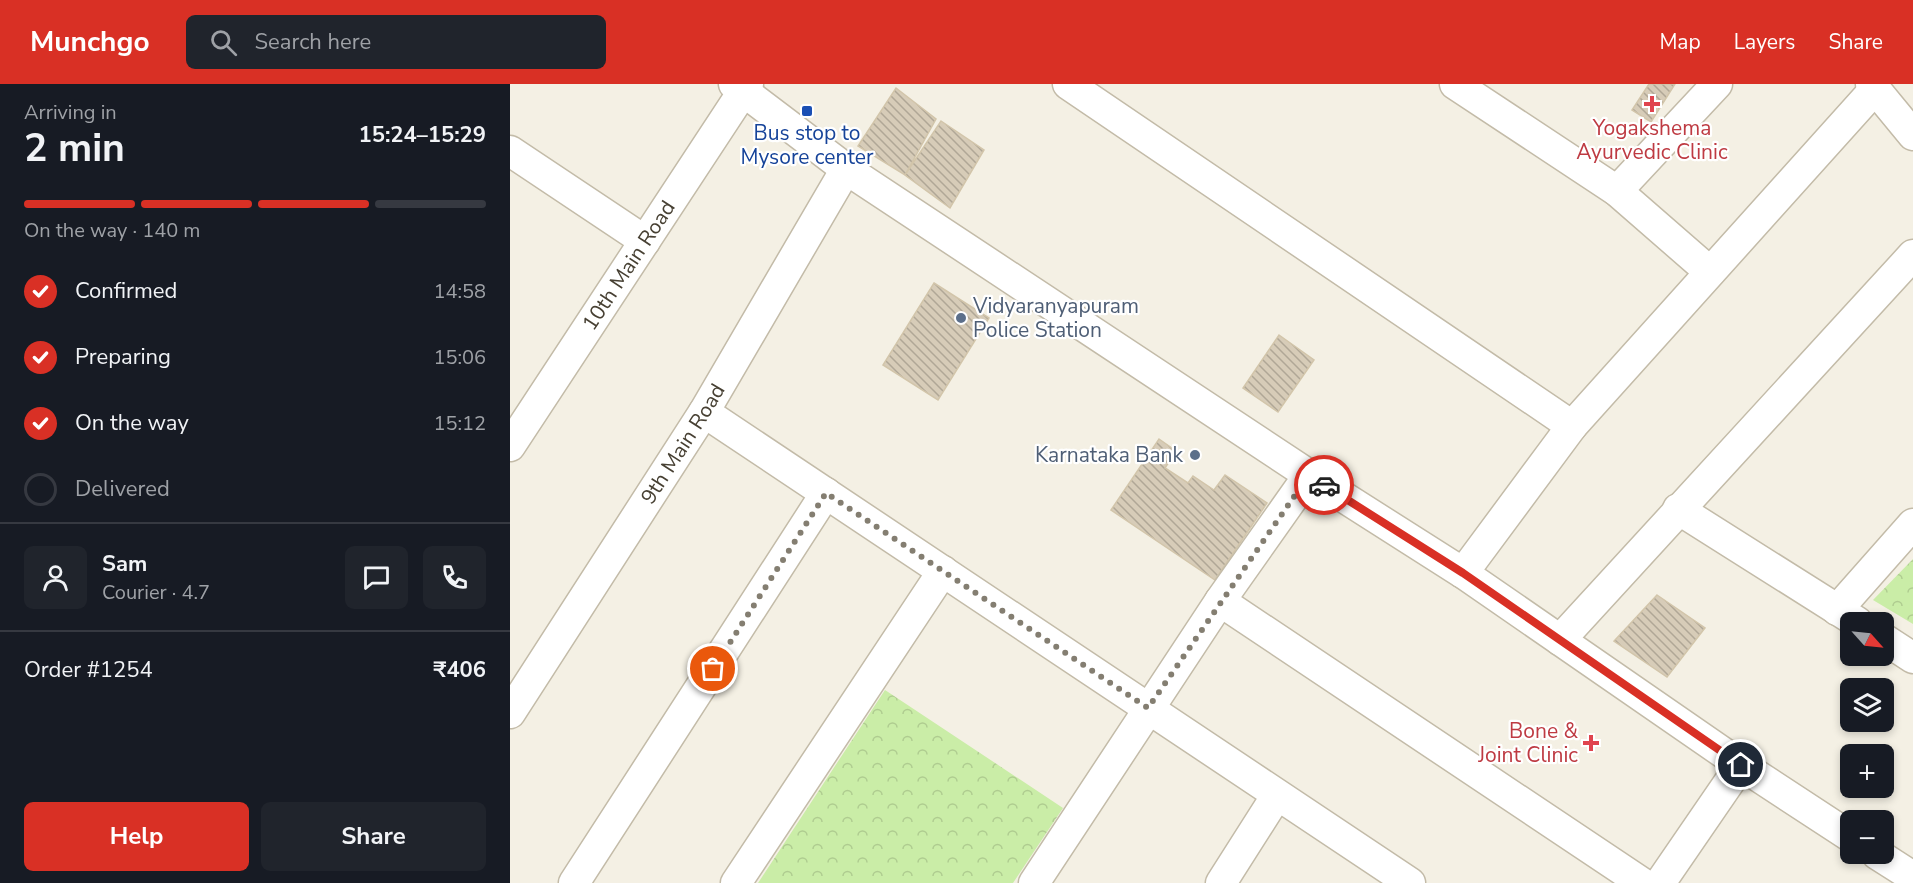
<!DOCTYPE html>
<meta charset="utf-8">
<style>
body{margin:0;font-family:"Nunito Sans",sans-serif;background:#20242c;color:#f1f3f6;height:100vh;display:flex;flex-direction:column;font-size:22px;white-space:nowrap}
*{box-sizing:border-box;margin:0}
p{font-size:20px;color:#9ea1a6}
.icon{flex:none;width:33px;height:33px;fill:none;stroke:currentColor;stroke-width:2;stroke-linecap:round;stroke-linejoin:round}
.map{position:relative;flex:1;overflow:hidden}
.details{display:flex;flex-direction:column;background:#171b24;width:510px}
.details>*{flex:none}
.needle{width:39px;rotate:117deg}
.buttons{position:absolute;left:1330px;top:528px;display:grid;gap:12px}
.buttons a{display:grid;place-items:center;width:54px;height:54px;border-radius:9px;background:#171b24;box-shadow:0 3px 9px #0003;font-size:30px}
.pin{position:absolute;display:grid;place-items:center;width:51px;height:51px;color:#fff;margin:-26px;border:3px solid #fff;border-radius:50%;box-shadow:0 2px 6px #0007}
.courier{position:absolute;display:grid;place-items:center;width:60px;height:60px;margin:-30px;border:4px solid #d93025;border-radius:50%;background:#fff;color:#222;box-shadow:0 2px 8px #0007}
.head em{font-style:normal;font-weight:700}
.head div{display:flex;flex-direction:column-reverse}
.head{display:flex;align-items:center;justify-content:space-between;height:102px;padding:0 24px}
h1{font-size:39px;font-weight:700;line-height:45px}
.bar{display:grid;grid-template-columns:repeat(4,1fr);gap:9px 6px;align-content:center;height:72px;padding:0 24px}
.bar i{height:8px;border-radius:4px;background:#363941}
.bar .on{background:#d93025}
.bar p{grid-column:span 4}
.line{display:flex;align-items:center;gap:15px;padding:0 24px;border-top:2px solid #363941}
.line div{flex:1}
.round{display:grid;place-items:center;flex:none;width:63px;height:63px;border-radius:9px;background:#20242c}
ol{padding:0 24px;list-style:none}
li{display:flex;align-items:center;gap:18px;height:66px}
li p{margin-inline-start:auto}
li .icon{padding:6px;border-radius:50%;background:#d93025;color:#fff;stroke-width:4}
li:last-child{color:#9ea1a6}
li i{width:33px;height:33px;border:3px solid #363941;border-radius:50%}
.action{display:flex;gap:12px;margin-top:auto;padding:12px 24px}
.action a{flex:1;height:69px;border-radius:9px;background:#d93025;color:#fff;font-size:24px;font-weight:700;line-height:69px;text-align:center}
.action a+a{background:#20242c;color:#f1f3f6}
header{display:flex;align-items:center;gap:36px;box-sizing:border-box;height:84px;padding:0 30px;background:#d93025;color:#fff}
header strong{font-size:28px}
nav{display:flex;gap:33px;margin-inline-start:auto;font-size:21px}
.search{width:420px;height:54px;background:#20242c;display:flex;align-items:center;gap:15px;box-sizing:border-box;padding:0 21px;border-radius:9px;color:#9ea1a6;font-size:22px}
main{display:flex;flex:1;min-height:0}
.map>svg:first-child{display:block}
.park{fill:url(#park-crowns)}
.building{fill:url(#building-back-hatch);stroke:#d2c5aa;stroke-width:1.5}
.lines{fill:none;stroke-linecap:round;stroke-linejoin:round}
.minor-casing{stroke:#c3bba8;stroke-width:33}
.minor{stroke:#fff;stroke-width:30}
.done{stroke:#847e71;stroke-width:6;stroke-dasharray:0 10.8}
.route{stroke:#d93025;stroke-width:8}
.health-dot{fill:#e0444e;stroke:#fff;stroke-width:2}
.transit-dot{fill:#1a4fb4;stroke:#fff;stroke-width:2}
.service-dot{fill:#5c6f8a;stroke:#fff;stroke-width:2}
.labels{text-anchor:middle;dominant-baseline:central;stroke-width:4.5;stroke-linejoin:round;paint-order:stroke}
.health-label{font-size:21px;fill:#be3a42;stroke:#fff}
.transit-label{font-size:21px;fill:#164399;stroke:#fff}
.street-label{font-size:21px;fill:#474033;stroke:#fff}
.service-label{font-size:21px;fill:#4e5e75;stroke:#fff;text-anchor:start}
</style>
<header>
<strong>Munchgo</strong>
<div class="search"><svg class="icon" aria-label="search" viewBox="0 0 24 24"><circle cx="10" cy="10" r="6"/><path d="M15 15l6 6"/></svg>Search here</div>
<nav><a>Map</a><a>Layers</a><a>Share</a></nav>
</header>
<main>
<section class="details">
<div class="head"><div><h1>2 min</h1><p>Arriving in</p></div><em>15:24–15:29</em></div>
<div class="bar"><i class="on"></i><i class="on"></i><i class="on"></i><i></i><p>On the way · 140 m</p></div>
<ol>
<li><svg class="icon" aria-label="check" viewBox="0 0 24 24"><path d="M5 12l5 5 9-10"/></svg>Confirmed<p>14:58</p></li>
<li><svg class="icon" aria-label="check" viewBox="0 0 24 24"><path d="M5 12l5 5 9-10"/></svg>Preparing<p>15:06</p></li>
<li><svg class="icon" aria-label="check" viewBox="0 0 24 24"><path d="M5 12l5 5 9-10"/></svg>On the way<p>15:12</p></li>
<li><i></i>Delivered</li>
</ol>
<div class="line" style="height:108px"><a class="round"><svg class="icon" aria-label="person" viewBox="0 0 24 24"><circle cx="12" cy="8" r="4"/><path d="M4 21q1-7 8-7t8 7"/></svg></a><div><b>Sam</b><p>Courier · 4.7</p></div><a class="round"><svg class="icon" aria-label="chat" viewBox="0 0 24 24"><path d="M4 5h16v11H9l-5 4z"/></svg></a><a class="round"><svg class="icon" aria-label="phone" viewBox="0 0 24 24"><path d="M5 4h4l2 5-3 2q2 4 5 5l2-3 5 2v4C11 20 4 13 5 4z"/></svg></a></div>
<div class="line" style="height:78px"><div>Order #1254</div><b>₹406</b></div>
<div class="action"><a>Help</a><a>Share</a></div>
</section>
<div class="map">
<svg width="1403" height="799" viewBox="0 0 1403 799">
<defs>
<pattern id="park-crowns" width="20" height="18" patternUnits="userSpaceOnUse" patternTransform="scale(1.5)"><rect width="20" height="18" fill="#caeda7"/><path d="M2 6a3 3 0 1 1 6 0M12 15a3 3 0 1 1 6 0" fill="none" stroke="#afcc90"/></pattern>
<pattern id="building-back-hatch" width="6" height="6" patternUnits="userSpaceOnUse" patternTransform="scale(1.5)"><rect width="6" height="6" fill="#d7ccb8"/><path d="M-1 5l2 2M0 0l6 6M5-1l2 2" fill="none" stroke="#b0a796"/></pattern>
</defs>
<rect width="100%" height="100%" fill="#f4f0e4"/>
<!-- park -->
<path class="park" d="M1403,475V540L1363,516Z
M375,606L553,724L503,799H248Z"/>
<!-- building -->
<path class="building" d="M1139,0H1165L1141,38L1122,26Z
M386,4L426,35L395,91L348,62Z
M431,37L474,66L440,124L395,91Z
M424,199L479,234L428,316L373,281Z
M769,251L804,276L768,328L733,304Z
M649,355L666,367L655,384L678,399L683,392L704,406L715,391L757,419L705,496L601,426Z
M1147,511L1195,544L1157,593L1104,557Z"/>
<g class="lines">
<defs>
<g id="minor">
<path d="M224,0L336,85L799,391L953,489L1231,681L1341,753"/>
<path d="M558,0L1062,342"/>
<path d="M945,0L1107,107L1200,188"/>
<path d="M1361,0L1403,51"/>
<path d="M0,67L135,157"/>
<path d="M1107,107L1207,0"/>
<path d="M194,328L900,799"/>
<path id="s1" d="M0,362L238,0"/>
<path d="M1168,425L1347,538"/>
<path d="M953,489L1062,342L1365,5"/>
<path d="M710,517L1132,799"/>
<path d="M1327,526L1403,440"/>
<path d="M1374,555L1403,574"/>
<path d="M1050,556L1403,171"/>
<path id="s2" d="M0,629L194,328L336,85"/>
<path d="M1367,770L1403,793"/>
<path d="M64,799L316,409"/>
<path d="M226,799L433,487"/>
<path d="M524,799L710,517L799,391"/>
<path d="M711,799L767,711"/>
<path d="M1150,799L1231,681"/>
</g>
</defs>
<!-- minor casing -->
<use href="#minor" class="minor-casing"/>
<!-- minor -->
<use href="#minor" class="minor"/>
</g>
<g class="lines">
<!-- done -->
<path class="done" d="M203,585L316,409L638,624L799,391L814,401"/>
<!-- route -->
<path class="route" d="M814,401L953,489L1231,681"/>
</g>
<!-- markers -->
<g class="health-dot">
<path d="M1139 11h6v6h6v6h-6v6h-6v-6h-6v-6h6z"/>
<path d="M1078 650h6v6h6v6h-6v6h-6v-6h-6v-6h6z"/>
</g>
<rect class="transit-dot" x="291" y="21" width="12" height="12" rx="3"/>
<g class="service-dot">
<circle cx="451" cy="234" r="6"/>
<circle cx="685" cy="371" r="6"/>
</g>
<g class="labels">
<!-- health labels -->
<g class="health-label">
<text x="1142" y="44">Yogakshema<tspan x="1142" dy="24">Ayurvedic Clinic</tspan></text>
<text x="1068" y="647" text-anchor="end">Bone &amp;<tspan x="1068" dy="24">Joint Clinic</tspan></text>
</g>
<!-- transit labels -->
<g class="transit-label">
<text x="297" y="49">Bus stop to<tspan x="297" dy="24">Mysore center</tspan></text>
</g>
<!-- street labels -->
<g class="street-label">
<text stroke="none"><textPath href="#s1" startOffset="216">10th Main Road</textPath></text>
<text stroke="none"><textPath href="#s2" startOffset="320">9th Main Road</textPath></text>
</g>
<!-- service labels -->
<g class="service-label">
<text x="463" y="222">Vidyaranyapuram<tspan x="463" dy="24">Police Station</tspan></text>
<text x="673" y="371" text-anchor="end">Karnataka Bank</text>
</g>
</g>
</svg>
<div class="buttons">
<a><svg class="needle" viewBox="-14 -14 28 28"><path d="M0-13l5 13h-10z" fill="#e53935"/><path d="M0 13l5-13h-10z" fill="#9ea1a6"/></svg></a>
<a><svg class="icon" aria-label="layers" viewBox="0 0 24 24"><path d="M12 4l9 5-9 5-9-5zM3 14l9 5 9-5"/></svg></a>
<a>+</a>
<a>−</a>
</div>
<div class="pin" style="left:203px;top:585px;background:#ea580c"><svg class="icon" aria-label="bag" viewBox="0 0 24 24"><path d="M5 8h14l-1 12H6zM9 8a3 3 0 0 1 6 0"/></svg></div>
<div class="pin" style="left:1231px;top:681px;background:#1f2937"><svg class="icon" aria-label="home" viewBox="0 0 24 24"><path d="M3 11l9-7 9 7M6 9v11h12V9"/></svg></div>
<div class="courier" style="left:814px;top:401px"><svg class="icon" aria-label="car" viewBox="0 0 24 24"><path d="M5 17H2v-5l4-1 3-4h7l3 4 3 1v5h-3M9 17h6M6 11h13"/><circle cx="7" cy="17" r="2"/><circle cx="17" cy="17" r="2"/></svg></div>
</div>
</main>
